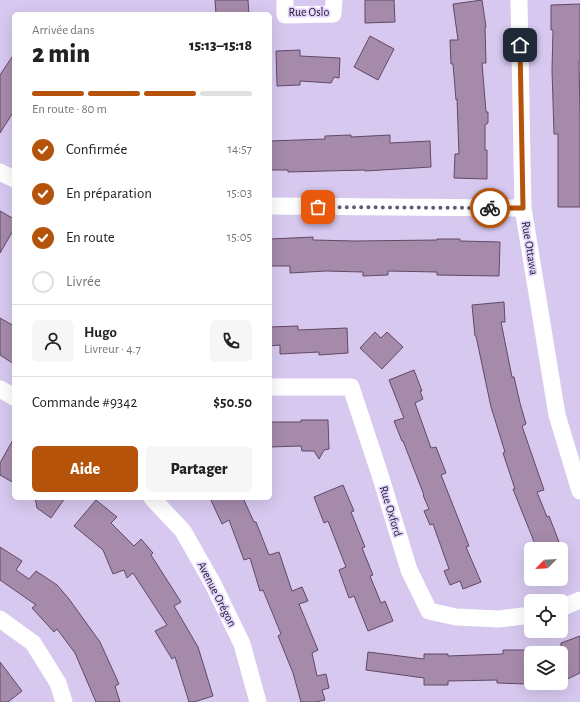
<!DOCTYPE html>
<html lang="fr">
<meta charset="utf-8">
<style>
body{margin:0;font-family:"Alegreya Sans",sans-serif;background:#f6f6f6;color:#222;height:100vh;display:flex;flex-direction:column;font-size:15px;white-space:nowrap}
*{box-sizing:border-box;margin:0}
p{font-size:13px;color:#767676}
.icon{flex:none;width:22px;height:22px;fill:none;stroke:currentColor;stroke-width:2;stroke-linecap:round;stroke-linejoin:round}
.map{position:relative;flex:1;overflow:hidden}
.drawer{position:absolute;left:12px;top:12px;width:260px;height:488px;display:flex;flex-direction:column;background:#fff;border-radius:6px;box-shadow:0 4px 16px #0002}
.drawer>*{flex:none}
.needle{width:26px;rotate:246deg}
.controls{position:absolute;left:524px;top:542px;display:grid;gap:8px}
.controls a{display:grid;place-items:center;width:44px;height:44px;border-radius:6px;background:#fff;box-shadow:0 4px 16px #0002;font-size:20px}
.pin{position:absolute;display:grid;place-items:center;width:34px;height:34px;color:#fff;margin:-17px;border-radius:8px;box-shadow:0 2px 6px #0006}
.courier{position:absolute;display:grid;place-items:center;width:40px;height:40px;margin:-20px;border:3px solid #b45309;border-radius:50%;background:#fff;color:#222;box-shadow:0 1px 5px #0007}
.overview em{font-style:normal;font-weight:800}
.overview div{display:flex;flex-direction:column-reverse}
.overview{display:flex;align-items:center;justify-content:space-between;height:68px;padding:0 20px}
h1{font-size:26px;font-weight:800;line-height:30px}
.bar{display:grid;grid-template-columns:repeat(4,1fr);gap:6px 4px;align-content:center;height:48px;padding:0 20px}
.bar i{height:5px;border-radius:3px;background:#e0e0e0}
.bar .current{background:#b45309}
.bar p{grid-column:span 4}
.line{display:flex;align-items:center;gap:10px;padding:0 20px;border-top:1px solid #e0e0e0}
.line div{flex:1}
.round{display:grid;place-items:center;flex:none;width:42px;height:42px;border-radius:6px;background:#f6f6f6}
ol{padding:0 20px;list-style:none}
li{display:flex;align-items:center;gap:12px;height:44px}
li p{margin-inline-start:auto}
li .icon{padding:4px;border-radius:50%;background:#b45309;color:#fff;stroke-width:4}
li:last-child{color:#767676}
li i{width:22px;height:22px;border:2px solid #e0e0e0;border-radius:50%}
.cta{display:flex;gap:8px;margin-top:auto;padding:8px 20px}
.cta a{flex:1;height:46px;border-radius:6px;background:#b45309;color:#fff;font-size:16px;font-weight:800;line-height:46px;text-align:center}
.cta a+a{background:#f6f6f6;color:#222}
.map>svg:first-child{display:block}
.building{fill:#a58aaa;stroke:#624966}
.lines{fill:none;stroke-linecap:round;stroke-linejoin:round}
.minor{stroke:#fff;stroke-width:17}
.done{stroke:#645b72;stroke-width:4;stroke-dasharray:0 7.2}
.route{stroke:#b45309;stroke-width:5}
.labels{text-anchor:middle;dominant-baseline:central;stroke-width:3.5;stroke-linejoin:round;paint-order:stroke}
.street-label{font-size:12px;fill:#26202f;stroke:#e3d5fd}
</style>
<div class="map">
<svg width="580" height="702" viewBox="0 0 580 702">
<rect width="100%" height="100%" fill="#d6c8ef"/>
<!-- building -->
<path class="building" d="M215,0H248L249,14H216Z
M365,0H394L395,22L365,23Z
M482,0L486,27H485L486,63H482L486,112H488V123L485,125V150H487V179L454,178L455,154H459L457,99L456,100L453,64H451L450,40H458L453,4Z
M580,4V62H579L580,115V207H558V134H554L552,70L553,30H551V5Z
M370,36L394,49L378,80L354,67Z
M300,50V56L340,58L339,78L334,77L331,83L300,81V85L277,86L276,51Z
M14,54V111L0,133V75Z
M351,135V137L390,135V143L430,141L431,167L365,171V170L288,172V170H270V141L325,139V136Z
M0,211L14,219V229L0,253Z
M313,237V240L355,241L437,240V239H460V241L500,242L499,276L437,275V272L388,271V275L363,276V272L326,271L290,273V266H270V239Z
M504,302L505,322H501L512,377H514L520,403L526,424L522,426L544,490L537,492L547,517L549,516L559,542L541,549H537L513,489H515L503,453L505,452L491,407L476,336H475L472,305Z
M0,318L14,326V364L0,355Z
M298,326V330L347,328L348,353L319,355V352L280,354V345L270,346V327Z
M375,332L381,338L387,332L403,347L382,369L360,348Z
M414,370L422,391H420L423,399L415,403L431,448L436,447L446,473L441,475L469,546L466,547L481,582L463,589L460,581L450,585L444,571L449,569L433,524L430,525L424,511L429,509L423,495H424L403,441H402L394,421L404,418L389,380Z
M301,420H328L329,449L324,450L319,459L314,451H302L301,446L270,447V422H301Z
M14,438V483L0,475V463Z
M343,485L354,511L351,512L365,547L362,548L373,575L370,576L381,603L385,601L393,621L368,631L354,596L349,598L339,570L346,567L328,521L324,523L314,497Z
M35,498H65L51,518L37,508Z
M210,498H243L254,522H256L269,555L279,552L292,591L302,587L308,601L299,604L318,650L312,653L317,676L326,674L329,688L322,690L325,700L316,702H301L293,673L278,636L281,634L263,590L260,591L250,558L244,560L229,520L222,524Z
M96,500L117,517L111,523L134,546L141,539L153,553L151,555L181,602L174,606L198,647L213,696L194,702H189L175,657L172,659L155,631L167,625L133,573L127,578L124,570L113,574L103,550L74,526Z
M0,547L22,561L16,570L29,579L36,571L57,585L69,599L100,642L119,684L115,686L120,702H96L75,653L57,629L54,632L32,608L36,605L0,580Z
M580,636V673L561,682V643Z
M503,650H526L525,684L497,683V680L448,681V685H424V678L366,670L368,652L424,659V654H448V656L503,654Z
M0,662L22,691L8,702H0Z"/>
<g class="lines">
<!-- minor -->
<path class="minor" d="M285,0V15L333,14L334,0
M519,0L523,208L557,415L580,491
M0,172L14,179
M270,206L523,208
M270,387H351L381,478L409,570L429,611L456,617L499,619L531,615
M0,389L14,397
M152,498L183,531L213,584L242,644L258,702
M561,608L580,600
M0,619L33,643L58,683L64,702"/>
</g>
<g class="lines">
<!-- done -->
<path class="done" d="M318,207L490,208"/>
<!-- route -->
<path class="route" d="M490,208H523L520,45"/>
</g>
<g class="labels">
<!-- street labels -->
<g class="street-label">
<text x="309" y="12">Rue Oslo</text>
<text transform="translate(530 248) rotate(81)">Rue Ottawa</text>
<text transform="translate(391 511) rotate(73)">Rue Oxford</text>
<text transform="translate(217 594) rotate(63)">Avenue Orégon</text>
</g>
</g>
</svg>
<div class="controls">
<a><svg class="needle" viewBox="-14 -14 28 28"><path d="M0-13l5 13h-10z" fill="#e53935"/><path d="M0 13l5-13h-10z" fill="#767676"/></svg></a>
<a><svg class="icon" aria-label="locate" viewBox="0 0 24 24"><circle cx="12" cy="12" r="6"/><path d="M12 2v4M12 18v4M2 12h4M18 12h4"/></svg></a>
<a><svg class="icon" aria-label="layers" viewBox="0 0 24 24"><path d="M12 4l9 5-9 5-9-5zM3 14l9 5 9-5"/></svg></a>
</div>
<div class="pin" style="left:318px;top:207px;background:#ea580c"><svg class="icon" aria-label="bag" viewBox="0 0 24 24"><path d="M5 8h14l-1 12H6zM9 8a3 3 0 0 1 6 0"/></svg></div>
<div class="pin" style="left:520px;top:45px;background:#1f2937"><svg class="icon" aria-label="home" viewBox="0 0 24 24"><path d="M3 11l9-7 9 7M6 9v11h12V9"/></svg></div>
<div class="courier" style="left:490px;top:208px"><svg class="icon" aria-label="bike" viewBox="0 0 24 24"><circle cx="6" cy="16" r="4"/><circle cx="18" cy="16" r="4"/><path d="M6 16l4-8h5l3 8M10 8l3 8H6M13 5h3"/></svg></div>
<section class="drawer">
<div class="overview"><div><h1>2 min</h1><p>Arrivée dans</p></div><em>15:13–15:18</em></div>
<div class="bar"><i class="current"></i><i class="current"></i><i class="current"></i><i></i><p>En route · 80 m</p></div>
<ol>
<li><svg class="icon" aria-label="check" viewBox="0 0 24 24"><path d="M5 12l5 5 9-10"/></svg>Confirmée<p>14:57</p></li>
<li><svg class="icon" aria-label="check" viewBox="0 0 24 24"><path d="M5 12l5 5 9-10"/></svg>En préparation<p>15:03</p></li>
<li><svg class="icon" aria-label="check" viewBox="0 0 24 24"><path d="M5 12l5 5 9-10"/></svg>En route<p>15:05</p></li>
<li><i></i>Livrée</li>
</ol>
<div class="line" style="height:72px"><a class="round"><svg class="icon" aria-label="person" viewBox="0 0 24 24"><circle cx="12" cy="8" r="4"/><path d="M4 21q1-7 8-7t8 7"/></svg></a><div><b>Hugo</b><p>Livreur · 4.7</p></div><a class="round"><svg class="icon" aria-label="phone" viewBox="0 0 24 24"><path d="M5 4h4l2 5-3 2q2 4 5 5l2-3 5 2v4C11 20 4 13 5 4z"/></svg></a></div>
<div class="line" style="height:52px"><div>Commande #9342</div><b>$50.50</b></div>
<div class="cta"><a>Aide</a><a>Partager</a></div>
</section>
</div>
